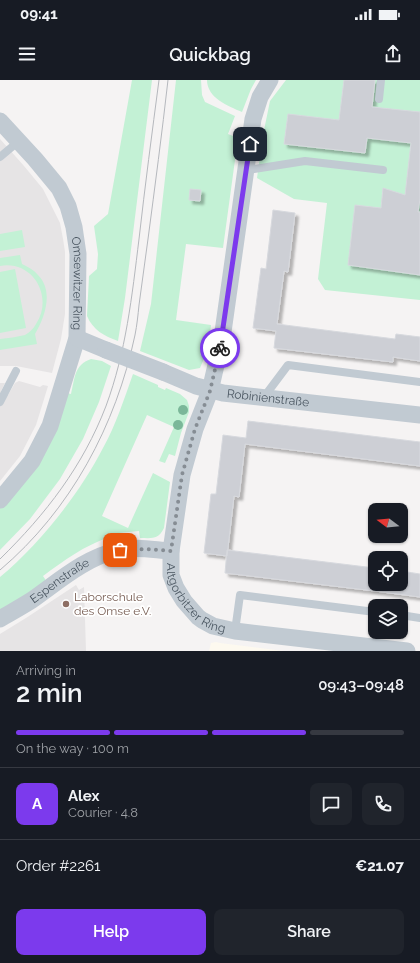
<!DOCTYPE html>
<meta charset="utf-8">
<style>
body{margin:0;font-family:Raleway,sans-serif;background:#20242c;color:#f1f3f6;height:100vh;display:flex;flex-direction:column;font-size:15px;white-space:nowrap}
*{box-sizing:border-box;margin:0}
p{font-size:13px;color:#9ea1a6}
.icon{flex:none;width:22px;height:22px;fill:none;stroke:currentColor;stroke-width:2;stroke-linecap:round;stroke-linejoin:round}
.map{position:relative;height:571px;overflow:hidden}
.drawer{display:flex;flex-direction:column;background:#171b24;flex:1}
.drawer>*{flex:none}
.needle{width:26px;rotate:286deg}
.tools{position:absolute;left:368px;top:423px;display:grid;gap:8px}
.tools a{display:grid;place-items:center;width:40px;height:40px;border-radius:8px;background:#171b24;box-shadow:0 1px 3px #0004;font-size:20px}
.pin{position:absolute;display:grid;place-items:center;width:34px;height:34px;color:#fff;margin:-17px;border-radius:8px;box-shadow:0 2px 6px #0006}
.courier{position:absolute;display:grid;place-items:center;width:40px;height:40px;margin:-20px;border:3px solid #7c3aed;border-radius:50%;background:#fff;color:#222;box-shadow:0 1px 5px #0007}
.headline em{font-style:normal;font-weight:600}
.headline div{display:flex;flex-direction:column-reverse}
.headline{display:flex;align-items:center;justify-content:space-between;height:68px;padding:0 16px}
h1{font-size:26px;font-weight:600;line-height:30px}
.bar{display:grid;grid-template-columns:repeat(4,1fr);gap:6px 4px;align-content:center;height:48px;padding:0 16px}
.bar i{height:5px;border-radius:3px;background:#363941}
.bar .selected{background:#7c3aed}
.bar p{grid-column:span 4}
.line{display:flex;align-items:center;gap:10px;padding:0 16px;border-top:1px solid #363941}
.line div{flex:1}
.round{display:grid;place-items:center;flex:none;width:42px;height:42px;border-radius:8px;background:#20242c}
.button{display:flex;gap:8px;margin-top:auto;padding:8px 16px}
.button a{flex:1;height:46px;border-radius:8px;background:#7c3aed;color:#fff;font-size:16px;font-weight:600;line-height:46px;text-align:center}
.button a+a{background:#20242c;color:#f1f3f6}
.status{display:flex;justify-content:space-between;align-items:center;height:28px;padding:0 20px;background:#171b24;direction:ltr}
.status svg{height:11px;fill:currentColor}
header{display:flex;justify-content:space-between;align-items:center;height:52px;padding:0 16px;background:#171b24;font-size:18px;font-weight:600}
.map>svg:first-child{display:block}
.commercial{fill:#fdf9ef}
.education{fill:#e6e4e5}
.green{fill:#c3f1d5}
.building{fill:#cdcfd5;stroke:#d7d9de;filter:url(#shadow)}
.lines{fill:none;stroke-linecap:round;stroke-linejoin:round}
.lane{stroke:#c1cad2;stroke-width:8}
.street{stroke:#c1cad2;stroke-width:17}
.tram{stroke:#b5b8bd;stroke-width:1}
.street-bridge{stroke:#c1cad2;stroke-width:17}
.tree{fill:#7bb799}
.done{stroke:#868d94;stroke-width:4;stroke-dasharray:0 7.2}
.route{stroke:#7c3aed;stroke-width:5}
.education-dot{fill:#8d6e63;stroke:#fff;stroke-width:1.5}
.labels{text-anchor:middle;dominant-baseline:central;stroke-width:3.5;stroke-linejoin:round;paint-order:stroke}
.street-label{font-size:12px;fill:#4a5661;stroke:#fff}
.education-label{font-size:12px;fill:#785e54;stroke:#fff;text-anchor:start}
</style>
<div class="status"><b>09:41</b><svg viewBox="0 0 49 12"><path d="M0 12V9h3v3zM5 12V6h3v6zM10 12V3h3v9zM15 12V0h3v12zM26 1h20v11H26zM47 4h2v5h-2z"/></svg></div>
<header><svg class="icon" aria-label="menu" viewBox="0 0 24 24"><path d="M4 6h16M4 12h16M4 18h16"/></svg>Quickbag<svg class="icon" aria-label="share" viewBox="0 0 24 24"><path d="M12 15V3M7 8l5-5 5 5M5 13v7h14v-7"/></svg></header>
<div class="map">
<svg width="420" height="571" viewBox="0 0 420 571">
<defs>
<filter id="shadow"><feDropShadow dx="3.5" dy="3.5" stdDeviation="1" flood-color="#0004"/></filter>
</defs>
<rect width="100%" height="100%" fill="#f5f3f3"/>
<!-- commercial -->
<path class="commercial" d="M216,562L220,563L284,571H209L211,563Z"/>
<!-- education -->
<path class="education" d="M0,59L24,86L43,109L60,143L63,159L65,172V234L61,259L52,293L16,286H0Z
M19,301L40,307L43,305L48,306L36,345L20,376L0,401V303H5L1,311L8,315L15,303Z
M76,505L79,510L84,507L86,571H0V554L26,538Z"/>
<!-- green -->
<path class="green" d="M132,0H152L125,218L118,261C104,256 93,250 87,236L89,196L97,189L98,174L94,146L108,134Z
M176,0H201L202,15L205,22L235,36L228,54L238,58L223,168L186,164L176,240L211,245L208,269L200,288L189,290L140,271L151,224Z
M207,0H256L251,9L242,32C228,26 207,18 207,0Z
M286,0H420V220L325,210L318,199L327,123L294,119L257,98L263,55L270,21Z
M22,150L25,167L0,171V154Z
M20,175L22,184C28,187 34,190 38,195C54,211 45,237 35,254L37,264L0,270V259C8,258 17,257 25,255C29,253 34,248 36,244C54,217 33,180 0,186V178Z
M15,189L26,248L0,253V192Z
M91,279L102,281L111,286L99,322L83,359L60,399L30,439L0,470V428L67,313L71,314C75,298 74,285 91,279Z
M133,294L158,305V307L165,310L166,308L180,314L187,320L189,326V332L181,353L175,376L169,374L165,383L159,381L174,347L147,335L102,436L128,448L153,393L170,402L164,448C158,460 152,458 140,458L139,451L109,454L110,457C83,466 65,480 43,496L47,502L0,533V497C39,465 80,413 103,368C116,345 124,319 133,294Z"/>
<!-- building -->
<path class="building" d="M344,0H375L372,27L420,32V119L418,132H420V195L348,185L355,125L381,128L383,108L405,115L411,63L367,58L365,73L284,64L288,34L339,40Z
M190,109L201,110L200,121L189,120Z
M273,130L295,133L288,192L284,191L277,244L395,259L396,254L420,257V281L393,277V282L274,268L276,251L253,248L261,188L266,189Z
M248,341L420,362V386L245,364L239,417L234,416L227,476L204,473L211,414H216L223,355L246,358Z
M227,470L375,488V511L225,493Z
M401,491L420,494V517L375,511L376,504H401Z"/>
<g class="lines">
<!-- lane -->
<path class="lane" d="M379,19L381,0
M0,77L19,61
M246,88L254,89L305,81L383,90
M264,317L288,285L420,302
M0,322L16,291
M401,535L420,538
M235,551L240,515L375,532"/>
<!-- street -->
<g class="street">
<path id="s1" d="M270,0L260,17L253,39L222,259L210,311L195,349L182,395L171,471V495L176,508L184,521L198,537L202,540L213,546L235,551L407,571"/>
<path id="s2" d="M0,41L35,79L59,108L68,126L74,147L78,174L77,258L50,346L32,381L0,420"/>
<path d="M77,258L106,270"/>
<path id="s3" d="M163,292L196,306L223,313L420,335"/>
<path id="s4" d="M0,539C10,533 21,527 32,520C59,501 86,477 119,470C135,466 154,470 171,471"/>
</g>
<!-- tram -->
<path class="tram" d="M0,479C46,434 83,386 106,326C126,272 132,216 139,159C145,106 152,53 159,0
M0,490C71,430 116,345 135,255C137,245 138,235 139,225C142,203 145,181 148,159C155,106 162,53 168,0"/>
<!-- street-bridge -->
<path class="street-bridge" d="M106,270L163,292"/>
</g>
<!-- trees -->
<g class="tree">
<circle cx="183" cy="330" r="5"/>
<circle cx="178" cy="345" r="5"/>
</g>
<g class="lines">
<!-- done -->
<path class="done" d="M120,470L146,469L171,471L182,395L195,349L210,311L220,268"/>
<!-- route -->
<path class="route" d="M220,268L250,64"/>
</g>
<!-- markers -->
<circle class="education-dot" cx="66" cy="524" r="4"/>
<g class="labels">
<!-- street labels -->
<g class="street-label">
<text stroke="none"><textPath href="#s2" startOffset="188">Omsewitzer Ring</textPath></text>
<text stroke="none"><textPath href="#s3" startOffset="109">Robinienstraße</textPath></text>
<text stroke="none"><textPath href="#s4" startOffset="71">Espenstraße</textPath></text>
<text stroke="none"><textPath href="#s1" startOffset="542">Altgorbitzer Ring</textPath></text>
</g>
<!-- education labels -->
<g class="education-label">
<text x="74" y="517">Laborschule<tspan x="74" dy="14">des Omse e.V.</tspan></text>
</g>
</g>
</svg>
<div class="tools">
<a><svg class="needle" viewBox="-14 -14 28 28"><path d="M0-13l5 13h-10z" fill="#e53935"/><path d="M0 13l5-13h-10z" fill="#9ea1a6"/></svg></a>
<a><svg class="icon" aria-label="locate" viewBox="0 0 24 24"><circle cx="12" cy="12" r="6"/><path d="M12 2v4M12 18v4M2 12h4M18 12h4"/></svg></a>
<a><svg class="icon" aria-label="layers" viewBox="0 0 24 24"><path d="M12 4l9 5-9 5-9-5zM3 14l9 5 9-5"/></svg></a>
</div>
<div class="pin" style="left:120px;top:470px;background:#ea580c"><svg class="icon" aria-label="bag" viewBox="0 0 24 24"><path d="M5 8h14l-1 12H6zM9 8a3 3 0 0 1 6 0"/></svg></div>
<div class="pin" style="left:250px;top:64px;background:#1f2937"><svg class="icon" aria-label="home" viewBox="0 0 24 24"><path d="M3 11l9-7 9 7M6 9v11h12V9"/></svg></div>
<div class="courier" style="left:220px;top:268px"><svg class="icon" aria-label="bike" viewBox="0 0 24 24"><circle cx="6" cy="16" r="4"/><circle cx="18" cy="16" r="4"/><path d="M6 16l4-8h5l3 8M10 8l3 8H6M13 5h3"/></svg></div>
</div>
<section class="drawer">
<div class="headline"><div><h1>2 min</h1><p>Arriving in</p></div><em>09:43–09:48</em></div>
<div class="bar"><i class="selected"></i><i class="selected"></i><i class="selected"></i><i></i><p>On the way · 100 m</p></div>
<div class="line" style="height:72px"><b class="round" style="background:#7c3aed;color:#fff">A</b><div><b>Alex</b><p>Courier · 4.8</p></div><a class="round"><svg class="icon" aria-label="chat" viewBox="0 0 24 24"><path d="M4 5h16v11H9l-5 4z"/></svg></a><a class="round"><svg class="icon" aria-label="phone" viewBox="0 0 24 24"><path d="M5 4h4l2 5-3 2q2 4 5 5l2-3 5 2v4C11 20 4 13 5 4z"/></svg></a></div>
<div class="line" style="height:52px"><div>Order #2261</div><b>€21.07</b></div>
<div class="button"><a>Help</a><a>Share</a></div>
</section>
